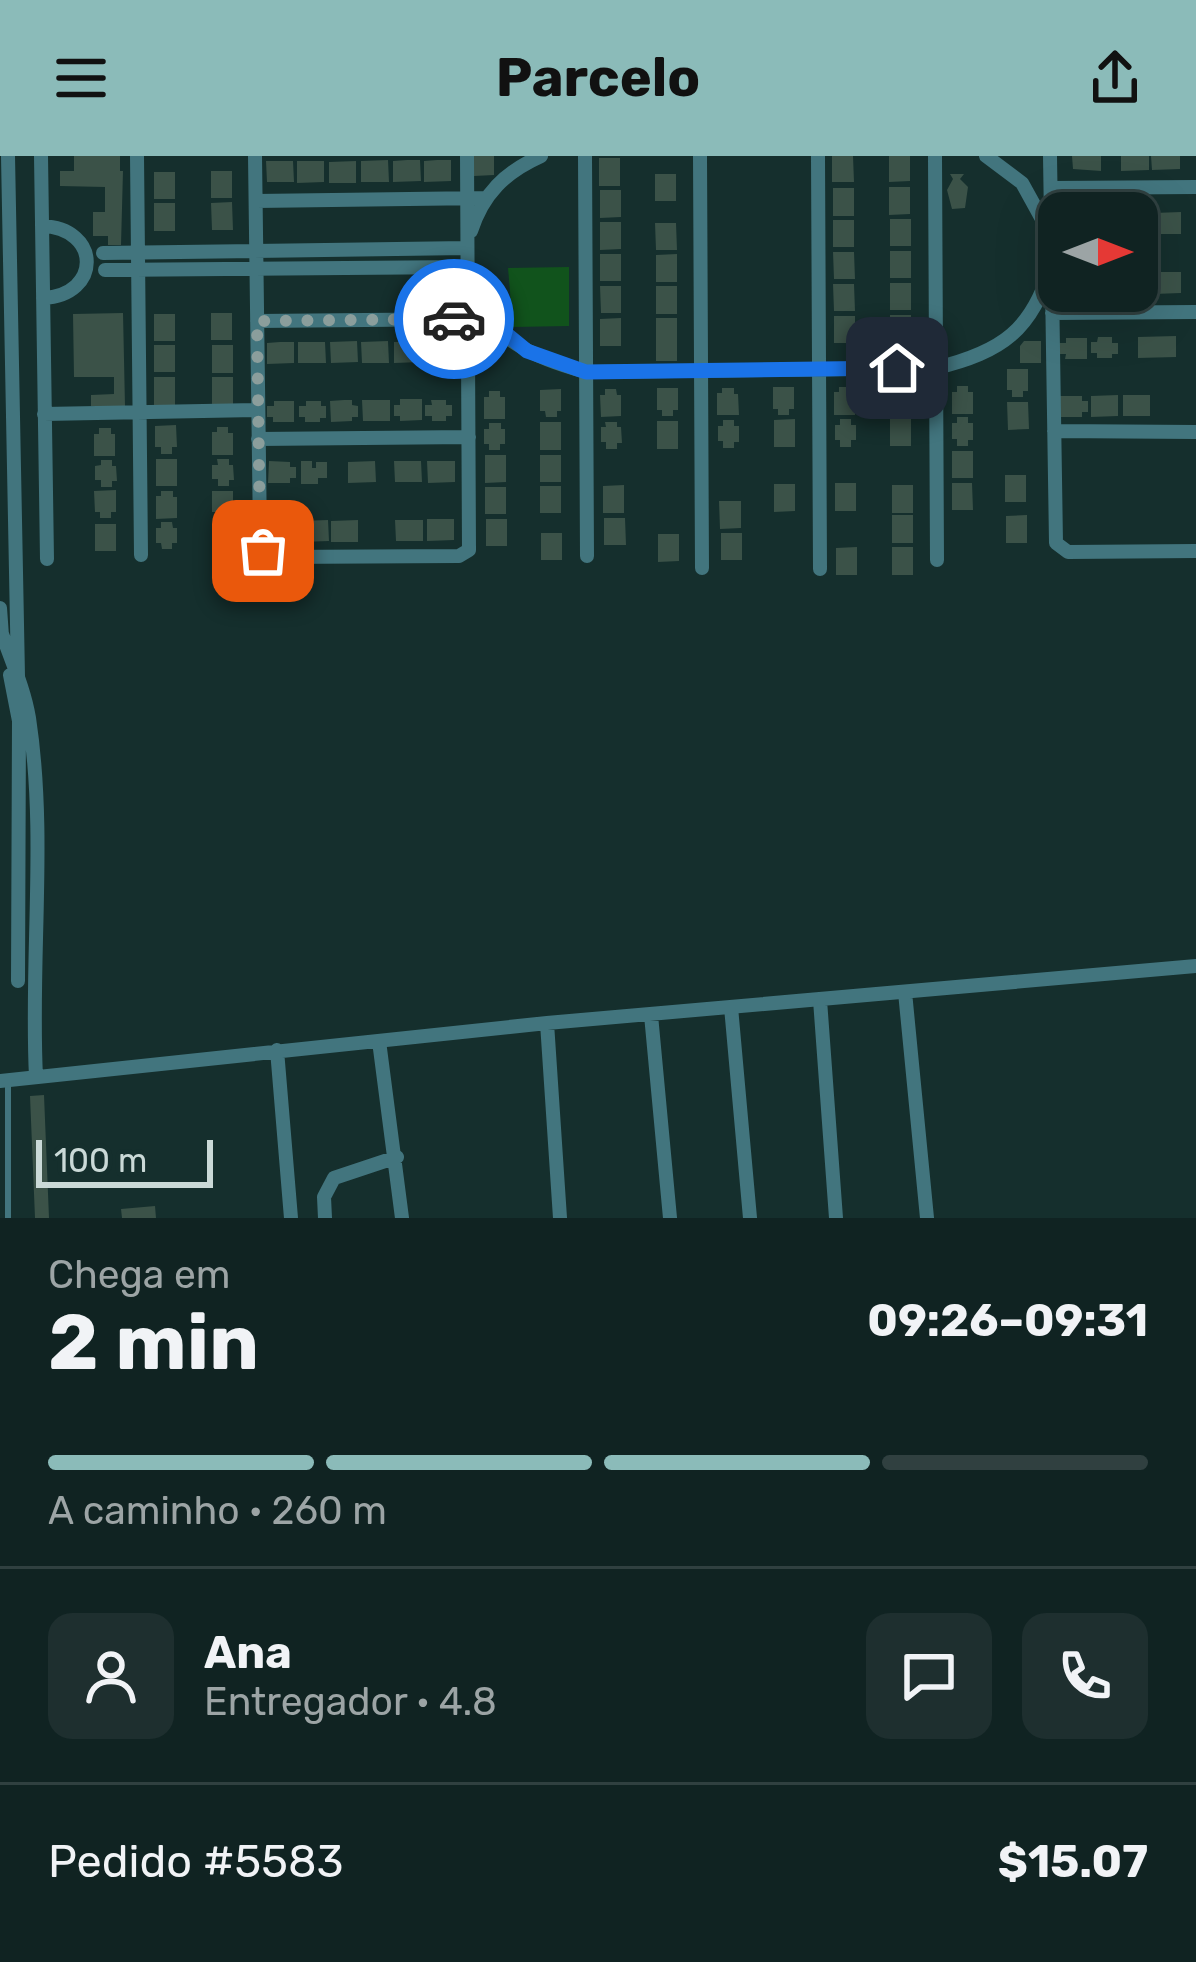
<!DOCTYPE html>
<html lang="pt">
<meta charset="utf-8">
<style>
body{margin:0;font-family:Rubik,sans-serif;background:#1e2f2f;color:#f1f3f6;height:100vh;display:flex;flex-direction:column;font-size:45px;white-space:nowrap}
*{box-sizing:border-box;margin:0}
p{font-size:39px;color:#9ca4a5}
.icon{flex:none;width:66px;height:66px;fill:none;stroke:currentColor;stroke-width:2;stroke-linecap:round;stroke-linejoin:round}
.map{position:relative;height:1062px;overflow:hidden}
.sheet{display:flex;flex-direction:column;background:#102322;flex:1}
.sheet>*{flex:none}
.needle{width:78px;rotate:90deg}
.buttons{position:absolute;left:1038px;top:36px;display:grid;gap:24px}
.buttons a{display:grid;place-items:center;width:120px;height:120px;border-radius:24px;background:#102322;box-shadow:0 12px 48px #0002,0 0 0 3px #304040;font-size:60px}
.scale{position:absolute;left:36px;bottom:30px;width:177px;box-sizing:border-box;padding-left:12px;border:6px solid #cad9d7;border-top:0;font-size:33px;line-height:42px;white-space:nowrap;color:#cad9d7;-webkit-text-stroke:9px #152f2d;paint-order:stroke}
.pin{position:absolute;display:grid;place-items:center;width:102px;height:102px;color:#fff;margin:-51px;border-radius:24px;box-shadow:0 6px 18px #0006}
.courier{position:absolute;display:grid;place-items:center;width:120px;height:120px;margin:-60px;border:9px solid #1a73e8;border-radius:50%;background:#fff;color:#222;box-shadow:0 3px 15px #0007}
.summary em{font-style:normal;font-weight:700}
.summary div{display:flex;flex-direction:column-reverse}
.summary{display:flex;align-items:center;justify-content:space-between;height:204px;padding:0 48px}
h1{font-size:78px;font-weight:700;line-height:90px}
.bar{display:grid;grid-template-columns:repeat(4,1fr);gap:18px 12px;align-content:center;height:144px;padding:0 48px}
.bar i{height:15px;border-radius:9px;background:#304040}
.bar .selected{background:#8bbbb9}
.bar p{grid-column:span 4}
.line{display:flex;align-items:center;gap:30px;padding:0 48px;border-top:3px solid #304040}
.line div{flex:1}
.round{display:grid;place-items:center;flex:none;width:126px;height:126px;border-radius:24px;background:#1e2f2f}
header{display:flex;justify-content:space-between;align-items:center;height:156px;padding:0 48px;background:#8bbbb9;color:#111;font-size:54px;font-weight:700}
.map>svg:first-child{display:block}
.green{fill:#11531c}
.building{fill:#3b5248}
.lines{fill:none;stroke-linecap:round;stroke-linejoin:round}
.lane{stroke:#42757e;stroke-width:6}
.street{stroke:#42757e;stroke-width:14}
.done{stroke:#8b9e9c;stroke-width:12;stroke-dasharray:0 21.6}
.route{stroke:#1a73e8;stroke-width:15}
</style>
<header><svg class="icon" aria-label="menu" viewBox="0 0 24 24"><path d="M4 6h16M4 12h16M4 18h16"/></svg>Parcelo<svg class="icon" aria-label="share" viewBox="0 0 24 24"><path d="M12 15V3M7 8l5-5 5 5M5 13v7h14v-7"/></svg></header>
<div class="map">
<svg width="1196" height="1062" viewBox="0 0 1196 1062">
<rect width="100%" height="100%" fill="#152f2d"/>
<!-- green -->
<path class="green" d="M569,111V170L513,171L508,112Z"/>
<!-- building -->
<path class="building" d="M74,0H120V15H123L121,89H108V80H93V56H105V31L60,30V15H74Z
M473,0H494V19L474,20Z
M832,0H853L854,26H832Z
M889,0H910V25L889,26Z
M1072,0H1101V15L1073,13Z
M1121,0H1149V14L1121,15Z
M1151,0H1180V13L1152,14Z
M599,2H620V30H599Z
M388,4L389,26H361V5Z
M407,4H420L421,25L393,26V5Z
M437,4H451V25L424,26V5Z
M266,5H293L294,26H267Z
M297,5H324V26L297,27Z
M356,5V27H329V6Z
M211,15H232V42H211Z
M154,16H175V43H154Z
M655,18H676V45H655Z
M950,18H964L960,23L968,31L965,52L952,53L947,34L953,23Z
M889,31H910V58L889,59Z
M833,32H854V60H833Z
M600,34H621V61L600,62Z
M232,46L233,74H212L211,47Z
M154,47H175V75H154Z
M1181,56V78H1154V57Z
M890,63H911V90H890Z
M833,64H854V91H833Z
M600,66H621V93L600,94Z
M655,67H676L677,94H656Z
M890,95H911V122H890Z
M833,96H854L855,123H834Z
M600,98H621V125H600Z
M677,98V126H656V99Z
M1154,116H1181V137L1154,138Z
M890,127H911V154H890Z
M833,128H854L855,155H834Z
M600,130H621V157H601Z
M656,130H677V158H656Z
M123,157L125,250H91V239L114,238V221H74L73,158Z
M211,157H232V184H211Z
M154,158H175V185H154Z
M890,159H911V186H890Z
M834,160H855V187H834Z
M621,162V190H600V163Z
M656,162H677V205H656Z
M1176,180V201L1138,202V181Z
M1098,181H1112V187H1118V198H1112V202H1097V197H1091V186H1097Z
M1066,182H1087V203H1065L1066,198H1059V187H1066Z
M357,185L358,206L331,207L330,186Z
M388,185L389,207H362L361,186Z
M421,185V206L394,207V186Z
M425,185H452V206L425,207Z
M1024,185H1041V207H1020V190Z
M280,186H294V207L267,208V187Z
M298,186H325L326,207H298Z
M154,189H175V216H154Z
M212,189H233V217H212Z
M1007,213H1028V235H1023V241H1012V234H1007Z
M154,221H175V249H154Z
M212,221H233V248L212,249Z
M890,230H911V252H907V259H896V252H890Z
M957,230H968V236H973V258H952V236H957Z
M773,231H794V253H789V259H778V253H773Z
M839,231H851V237H855V259H834V236H839Z
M657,232H678V254H673V260H662V254H657Z
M722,232H734V238H738L739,259H717V237H722Z
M561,233V255H557V261H546L545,255H540V234Z
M605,233H616L617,239H621V260L601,261L600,239H605Z
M489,235H500V241H505V263H484V241H489Z
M1118,239V260L1091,261V240Z
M1123,239H1150V260H1123Z
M1059,240H1082V245H1088V256H1082V261H1060Z
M400,243H422V264L400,265V260H394V249H400Z
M344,244H352V249L358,250V261H352V265L331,266L330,245Z
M362,244H390V265H363Z
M431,244H446V249H452V260H446V265H432V260H425V249H432Z
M274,245H294V266H273V261H267V250H274Z
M306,245H321V250H326V262H320V266H305V261H299V250H306Z
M1007,246H1028L1029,273L1008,274Z
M957,261H968V267H973V284H968V290H957V283H952V267H957Z
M795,263V291H774V264Z
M840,263H851V269H856V284H851V291H840V284H835V269H840Z
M890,263H911V290H890Z
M723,264H734V270H739V286H734V292H723V285H718V270H723Z
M657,265H678V293H657Z
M540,266H561V294H540Z
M605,266H617V271H621L622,287H617V293H606V286H601V271H606Z
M489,267H501V273H505V288H500V294H489V288H484V273H489Z
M176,269L177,291H172V298H161V291H155V270Z
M217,271H228V277H233V299H212V276H217Z
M99,272H111V278H115V300H94V278H99Z
M952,295H973V322H952Z
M485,299H506V326L485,327Z
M540,299H561V326H540Z
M156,303H177V330H156Z
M217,303H229V309H233L234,324H229V330H218V323H212V309H218Z
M101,304H112V310H116L117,325H112V331H101V324H95V310L101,309Z
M269,305L290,306V311H296V322H290V327H268Z
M301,305H312V312H316V306H327V322H318V328H301Z
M375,305L376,326L348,327V306Z
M394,305H421L422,326H395Z
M427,305H455V326L428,327Z
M1005,319H1026V346H1005Z
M835,327H856V355H835Z
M952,327H972L973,354H952Z
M774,328H795V355L774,356Z
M624,329V357H603V330Z
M892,329H913V357H892Z
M540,330H561V357H540Z
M485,331H506V358H485Z
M116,334V356H111V362H100V356H95L94,335Z
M161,335H173V341H177V362L156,363V340H161Z
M212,335H233V356H228V362H217V356H212Z
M719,345H741V372L720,373Z
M892,359H913V387H892Z
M1027,359V387H1006V360Z
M604,362H625L626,389H604Z
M427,363H454V384L427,385Z
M486,363H507V390H486Z
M328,364L329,385L301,386V365Z
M358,364V386H331V365Z
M395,364H423V385H396Z
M275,365H296V386H275V381H268V370H275Z
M161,366H172L173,372H177V387H172V393H162L161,387H156V372H161Z
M213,366H234V394H213Z
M95,368H116V395H95Z
M541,377H562V404H541Z
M721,377H742V404H721Z
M658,378H679V405L658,406Z
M857,391V419H836V392Z
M892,391H913V419H892Z
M44,939L49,1062H35L30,940Z
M155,1050L156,1062H122L121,1053Z"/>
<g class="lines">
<!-- lane -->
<path class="lane" d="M8,928V1062"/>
<!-- street -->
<path class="street" d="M8,0L18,520
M41,0L47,403
M137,0L141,399
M255,0L260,381L265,398L277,401L459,400L469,394L467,0
M585,0L587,400
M700,0L702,412
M818,0L820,413
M935,0L937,404
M986,0L1022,27L1048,74
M1050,0L1056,387L1068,396L1196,395
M1051,32L1196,31
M256,45L485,42
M42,70C101,72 102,139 43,142
M471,75C483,38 505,16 541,0
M103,97L467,92
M105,114L467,111
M472,134C490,184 538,203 586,216L936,212C1002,196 1033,174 1052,107
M1052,157L1196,156
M257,165L474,163
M44,258L258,254
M1054,275L1196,276
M258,283L469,281
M0,452L2,480
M1,475C11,504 24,532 29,562C47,681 30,802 36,921
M10,519L19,565L18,825
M905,836L927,1062
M820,844L836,1062
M731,851L750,1062
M651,859L670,1062
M547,867L560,1062
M379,885L402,1062
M277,894L291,1062
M0,925L547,867L1196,810
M325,1062L324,1041L334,1022L397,1001"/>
</g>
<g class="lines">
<!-- done -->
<path class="done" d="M263,395L260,382L257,165L454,163"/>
<!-- route -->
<path class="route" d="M454,163H488L527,195L586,216L897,212"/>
</g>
</svg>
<div class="buttons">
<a><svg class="needle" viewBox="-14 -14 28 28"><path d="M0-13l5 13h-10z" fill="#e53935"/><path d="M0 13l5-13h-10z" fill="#9ca4a5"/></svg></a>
</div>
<div class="scale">100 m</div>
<div class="pin" style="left:263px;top:395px;background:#ea580c"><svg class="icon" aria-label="bag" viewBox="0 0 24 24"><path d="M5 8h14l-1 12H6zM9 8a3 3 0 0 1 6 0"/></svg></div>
<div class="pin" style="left:897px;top:212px;background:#1f2937"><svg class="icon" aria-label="home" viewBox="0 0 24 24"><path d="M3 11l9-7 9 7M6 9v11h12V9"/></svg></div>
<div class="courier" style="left:454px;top:163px"><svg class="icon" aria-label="car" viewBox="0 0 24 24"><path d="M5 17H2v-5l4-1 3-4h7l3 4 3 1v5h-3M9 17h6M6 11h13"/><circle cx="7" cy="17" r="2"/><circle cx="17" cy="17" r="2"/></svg></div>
</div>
<section class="sheet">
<div class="summary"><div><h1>2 min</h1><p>Chega em</p></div><em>09:26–09:31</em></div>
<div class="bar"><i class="selected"></i><i class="selected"></i><i class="selected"></i><i></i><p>A caminho · 260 m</p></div>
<div class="line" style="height:216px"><a class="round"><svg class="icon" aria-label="person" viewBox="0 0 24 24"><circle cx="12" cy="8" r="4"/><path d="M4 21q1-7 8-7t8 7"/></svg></a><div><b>Ana</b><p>Entregador · 4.8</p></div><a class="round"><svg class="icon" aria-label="chat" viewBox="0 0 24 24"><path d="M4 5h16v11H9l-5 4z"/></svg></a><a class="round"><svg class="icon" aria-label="phone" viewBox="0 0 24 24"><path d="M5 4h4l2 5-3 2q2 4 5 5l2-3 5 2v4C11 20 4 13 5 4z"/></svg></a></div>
<div class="line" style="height:156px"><div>Pedido #5583</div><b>$15.07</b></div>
</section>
